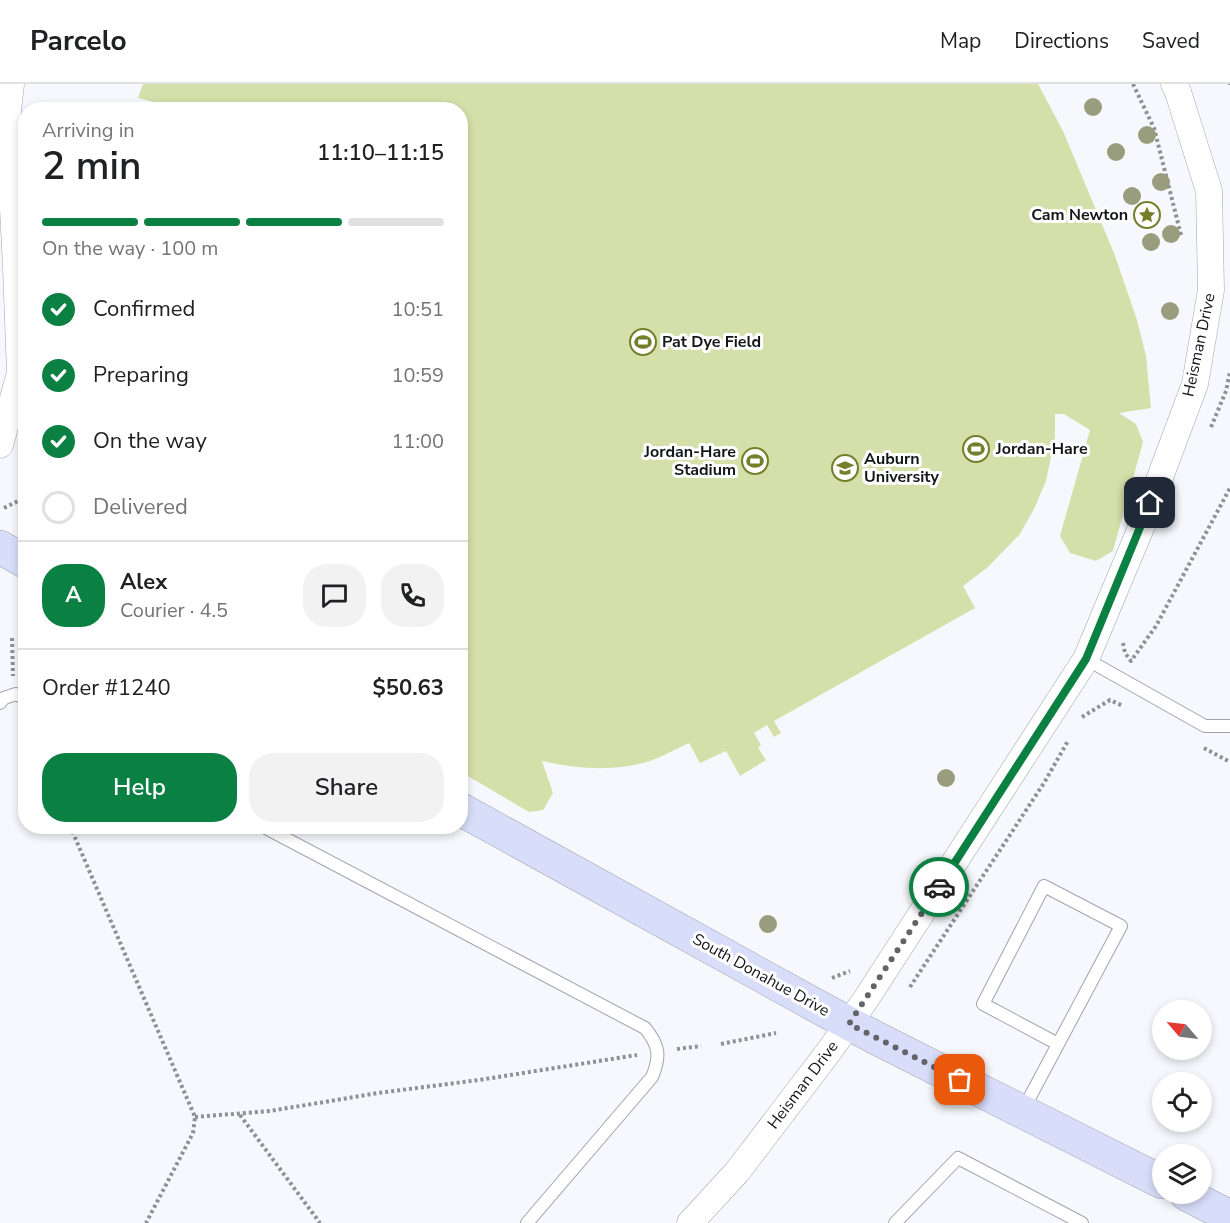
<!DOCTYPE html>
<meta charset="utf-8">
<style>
body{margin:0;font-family:"Nunito Sans",sans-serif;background:#f2f2f2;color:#202124;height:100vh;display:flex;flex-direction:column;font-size:22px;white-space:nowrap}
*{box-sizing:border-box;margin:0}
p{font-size:20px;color:#757577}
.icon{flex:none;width:33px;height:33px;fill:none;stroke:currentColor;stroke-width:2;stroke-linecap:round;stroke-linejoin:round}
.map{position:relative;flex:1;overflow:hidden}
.drawer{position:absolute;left:18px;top:18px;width:450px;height:732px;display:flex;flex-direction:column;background:#fff;border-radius:24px;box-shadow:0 3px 9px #0003}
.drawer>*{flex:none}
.needle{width:39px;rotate:298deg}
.fabs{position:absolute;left:1152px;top:916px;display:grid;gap:12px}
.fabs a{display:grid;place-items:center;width:60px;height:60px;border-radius:50%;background:#fff;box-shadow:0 3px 9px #0003;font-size:30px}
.pin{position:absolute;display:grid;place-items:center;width:51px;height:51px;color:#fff;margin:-26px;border-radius:12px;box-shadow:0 3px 9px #0006}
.courier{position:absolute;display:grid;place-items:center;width:60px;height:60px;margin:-30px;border:4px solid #0b8043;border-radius:50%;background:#fff;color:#222;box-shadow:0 2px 8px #0007}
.headline em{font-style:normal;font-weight:600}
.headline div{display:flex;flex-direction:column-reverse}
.headline{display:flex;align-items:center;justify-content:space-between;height:102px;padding:0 24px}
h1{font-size:39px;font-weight:600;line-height:45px}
.bar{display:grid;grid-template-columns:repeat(4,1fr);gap:9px 6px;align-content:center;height:72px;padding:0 24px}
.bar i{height:8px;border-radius:4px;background:#e0e0e0}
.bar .selected{background:#0b8043}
.bar p{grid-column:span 4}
.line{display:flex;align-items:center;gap:15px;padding:0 24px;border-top:2px solid #e0e0e0}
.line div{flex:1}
.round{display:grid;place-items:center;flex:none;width:63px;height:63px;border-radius:24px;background:#f2f2f2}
ol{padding:0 24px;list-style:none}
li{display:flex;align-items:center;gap:18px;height:66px}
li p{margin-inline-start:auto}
li .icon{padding:6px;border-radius:50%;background:#0b8043;color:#fff;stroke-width:4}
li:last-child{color:#757577}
li i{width:33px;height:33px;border:3px solid #e0e0e0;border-radius:50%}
.primary-button{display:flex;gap:12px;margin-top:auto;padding:12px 24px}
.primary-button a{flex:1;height:69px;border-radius:24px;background:#0b8043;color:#fff;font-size:24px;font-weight:600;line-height:69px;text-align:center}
.primary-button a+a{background:#f2f2f2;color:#202124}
header{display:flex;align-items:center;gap:36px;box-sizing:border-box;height:84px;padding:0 30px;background:#fff;border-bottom:2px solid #e0e0e0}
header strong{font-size:28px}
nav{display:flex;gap:33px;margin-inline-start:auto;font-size:21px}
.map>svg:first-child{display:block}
.park{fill:#d5dfa9}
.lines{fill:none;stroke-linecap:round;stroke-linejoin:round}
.lane-casing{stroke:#a1a4b0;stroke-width:14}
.street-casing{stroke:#a1a4b0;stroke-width:27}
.secondary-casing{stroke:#a1a4b0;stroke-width:34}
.path{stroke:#8f9095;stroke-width:4;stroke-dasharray:3 3;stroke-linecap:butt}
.lane{stroke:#fff;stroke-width:12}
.street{stroke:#fff;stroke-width:26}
.secondary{stroke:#d8defa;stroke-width:33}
.tree{fill:#999d7e}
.done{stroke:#636469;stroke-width:6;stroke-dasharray:0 10.8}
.route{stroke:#0b8043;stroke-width:8}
.labels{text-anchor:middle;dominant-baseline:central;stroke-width:6;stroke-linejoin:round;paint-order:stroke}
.poi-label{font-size:16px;font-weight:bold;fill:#141519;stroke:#fff;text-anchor:start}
.street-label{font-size:16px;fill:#141519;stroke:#fff}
</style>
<header>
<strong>Parcelo</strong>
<nav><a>Map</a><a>Directions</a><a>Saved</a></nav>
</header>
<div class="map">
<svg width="1230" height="1139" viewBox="0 0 1230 1139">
<rect width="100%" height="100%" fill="#f7f8fd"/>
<!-- park -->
<path class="park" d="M143,0H1038L1063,47L1114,169L1137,236L1146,272L1151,324L1119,329L1136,340L1143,358L1113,467L1096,477L1070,469L1060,452L1090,346L1064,330H1055V353L1046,397L1034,425L1020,450L988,483L963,502L975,524L774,637L781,649L774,653L767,641L754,649L761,661L758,664L766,676L740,692L726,667L700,679L689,659C676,665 663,672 650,677C615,688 577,685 542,677L553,709L543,726L529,728L461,688L460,26L161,25L162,20L138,14Z"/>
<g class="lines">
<defs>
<path id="lane" d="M1086,575L1205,642H1230
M0,619L4,614L16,610L26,615
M262,742L645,944C659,961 661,972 652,993L527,1139
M1023,1026L1121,842L1044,802L983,920L1058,960
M895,1139L958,1074L1082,1139"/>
<path id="street" d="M0,361L20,289L16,184L8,26L11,0
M690,1139L737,1088L830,966L866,915L1086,575L1143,439L1195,300L1211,206L1209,107L1178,8L1174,0"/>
<path id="secondary" d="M0,463L26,478
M460,725L813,920L876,954L1162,1098
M1186,1110L1230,1133"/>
</defs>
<!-- lane casing -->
<use href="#lane" class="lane-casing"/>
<!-- street casing -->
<use href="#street" class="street-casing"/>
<!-- secondary casing -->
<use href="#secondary" class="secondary-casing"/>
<!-- path -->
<path class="path" d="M1133,0L1154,44L1181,151
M1230,0V1
M1211,343L1226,307L1230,288
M4,424L26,413
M12,554L13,592
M1123,559L1125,569L1131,577L1156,542L1230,404
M1082,633L1110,616L1123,622
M1204,664L1230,678
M70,742L195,1033L193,1049L146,1139
M832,894L850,887
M910,903L1044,699L1068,657
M721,960L776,949
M677,965L701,962
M240,1031L320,1139
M195,1033L270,1027L378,1009L479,996L637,971"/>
<!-- lane -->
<use href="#lane" class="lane"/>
<!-- street -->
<use href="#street" class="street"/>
<!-- secondary -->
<use href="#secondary" class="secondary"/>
</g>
<!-- trees -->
<g class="tree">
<circle cx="1093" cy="23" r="9"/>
<circle cx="1147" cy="51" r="9"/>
<circle cx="1116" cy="68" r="9"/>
<circle cx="1161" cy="98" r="9"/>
<circle cx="1132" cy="112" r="9"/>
<circle cx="1171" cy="150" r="9"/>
<circle cx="1151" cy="158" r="9"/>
<circle cx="1170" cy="227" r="9"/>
<circle cx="946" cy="694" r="9"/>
<circle cx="768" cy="840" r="9"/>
</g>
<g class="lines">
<!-- done -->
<path class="done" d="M939,803L849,940L960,996"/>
<!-- route -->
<path class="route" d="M939,803L1086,575L1150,419"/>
</g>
<!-- icons -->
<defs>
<symbol id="sight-ring" viewBox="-11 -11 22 22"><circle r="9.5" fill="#fff" stroke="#747e2b" stroke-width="1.5"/><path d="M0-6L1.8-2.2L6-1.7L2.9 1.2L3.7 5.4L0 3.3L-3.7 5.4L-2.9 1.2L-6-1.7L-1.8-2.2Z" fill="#747e2b"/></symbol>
<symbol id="stadium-ring" viewBox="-11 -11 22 22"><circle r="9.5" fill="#fff" stroke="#747e2b" stroke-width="1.5"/><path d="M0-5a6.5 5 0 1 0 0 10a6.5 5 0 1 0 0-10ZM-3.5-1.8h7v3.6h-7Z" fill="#747e2b"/></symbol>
<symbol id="university-ring" viewBox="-11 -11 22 22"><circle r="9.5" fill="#fff" stroke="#747e2b" stroke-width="1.5"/><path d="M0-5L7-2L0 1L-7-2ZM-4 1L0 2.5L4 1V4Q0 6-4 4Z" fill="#747e2b"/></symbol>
</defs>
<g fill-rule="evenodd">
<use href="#sight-ring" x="1132" y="116" width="30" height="30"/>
<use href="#stadium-ring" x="628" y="243" width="30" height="30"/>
<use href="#stadium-ring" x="961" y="350" width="30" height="30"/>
<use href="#stadium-ring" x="740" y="362" width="30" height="30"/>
<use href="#university-ring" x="830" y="369" width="30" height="30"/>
</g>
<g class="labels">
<!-- poi labels -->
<g class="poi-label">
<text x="1128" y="131" text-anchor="end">Cam Newton</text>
<text x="662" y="258">Pat Dye Field</text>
<text x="996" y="365">Jordan-Hare</text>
<text x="736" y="368" text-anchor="end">Jordan-Hare<tspan x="736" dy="18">Stadium</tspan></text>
<text x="864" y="375">Auburn<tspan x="864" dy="18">University</tspan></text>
</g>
<!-- street labels -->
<g class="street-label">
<text transform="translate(1199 261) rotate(-78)">Heisman Drive</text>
<text transform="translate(761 891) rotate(29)">South Donahue Drive</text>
<text transform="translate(803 1001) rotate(-53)">Heisman Drive</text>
</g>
</g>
</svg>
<div class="fabs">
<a><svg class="needle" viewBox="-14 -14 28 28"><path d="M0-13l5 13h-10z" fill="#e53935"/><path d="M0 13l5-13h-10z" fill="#757577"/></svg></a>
<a><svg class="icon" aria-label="locate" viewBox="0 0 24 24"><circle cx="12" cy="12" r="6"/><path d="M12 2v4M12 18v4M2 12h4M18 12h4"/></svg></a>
<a><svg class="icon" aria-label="layers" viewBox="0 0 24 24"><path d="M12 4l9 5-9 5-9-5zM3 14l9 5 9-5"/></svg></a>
</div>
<div class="pin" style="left:960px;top:996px;background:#ea580c"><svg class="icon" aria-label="bag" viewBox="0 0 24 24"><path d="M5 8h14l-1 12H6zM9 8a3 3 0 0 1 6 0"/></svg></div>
<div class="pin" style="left:1150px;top:419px;background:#1f2937"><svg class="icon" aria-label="home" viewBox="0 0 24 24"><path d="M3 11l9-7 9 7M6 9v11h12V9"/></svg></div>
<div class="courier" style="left:939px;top:803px"><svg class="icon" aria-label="car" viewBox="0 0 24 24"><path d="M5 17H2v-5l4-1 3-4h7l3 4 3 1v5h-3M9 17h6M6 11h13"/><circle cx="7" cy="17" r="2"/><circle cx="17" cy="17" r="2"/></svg></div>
<section class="drawer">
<div class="headline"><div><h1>2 min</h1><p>Arriving in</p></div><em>11:10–11:15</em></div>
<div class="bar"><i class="selected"></i><i class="selected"></i><i class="selected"></i><i></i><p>On the way · 100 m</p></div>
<ol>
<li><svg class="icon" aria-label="check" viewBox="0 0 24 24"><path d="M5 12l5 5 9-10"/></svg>Confirmed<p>10:51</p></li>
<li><svg class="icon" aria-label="check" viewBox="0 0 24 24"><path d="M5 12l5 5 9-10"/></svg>Preparing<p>10:59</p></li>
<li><svg class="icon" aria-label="check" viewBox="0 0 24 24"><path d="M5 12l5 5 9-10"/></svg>On the way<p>11:00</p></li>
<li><i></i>Delivered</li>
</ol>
<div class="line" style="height:108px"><b class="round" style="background:#0b8043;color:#fff">A</b><div><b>Alex</b><p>Courier · 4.5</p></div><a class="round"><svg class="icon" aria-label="chat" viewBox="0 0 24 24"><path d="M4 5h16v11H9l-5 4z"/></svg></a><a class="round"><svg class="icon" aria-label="phone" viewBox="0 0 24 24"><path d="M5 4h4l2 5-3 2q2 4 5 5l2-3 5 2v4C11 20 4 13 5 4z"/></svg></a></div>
<div class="line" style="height:78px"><div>Order #1240</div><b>$50.63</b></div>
<div class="primary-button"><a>Help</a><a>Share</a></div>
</section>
</div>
